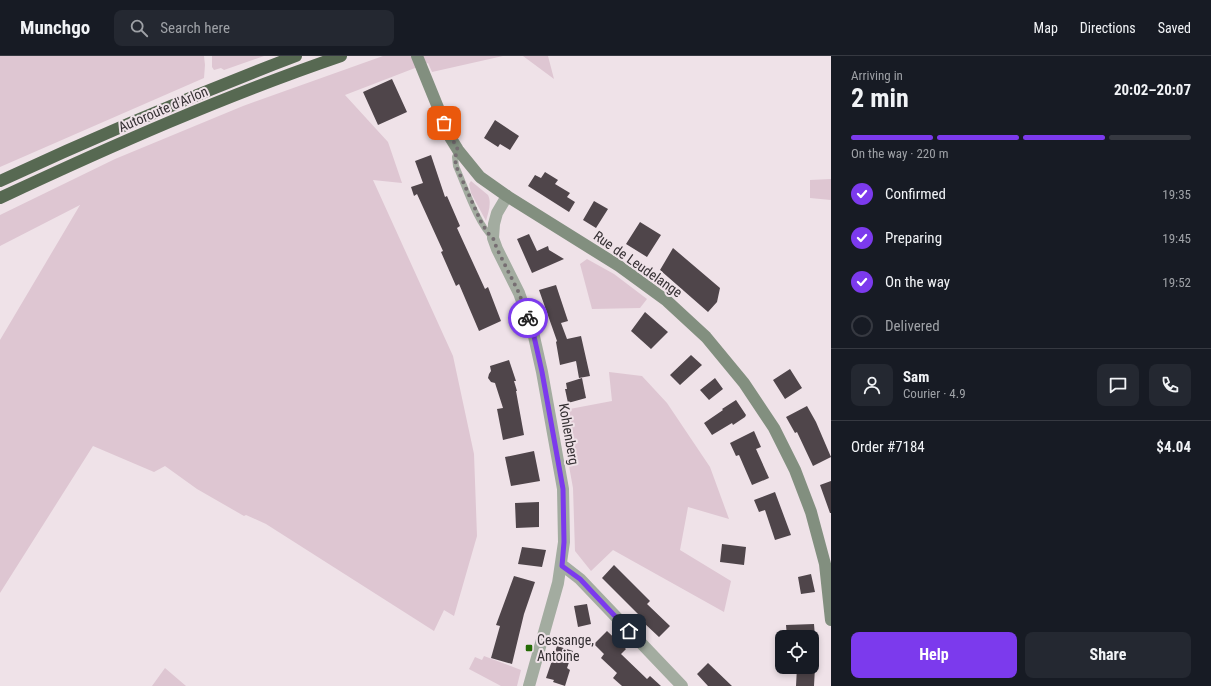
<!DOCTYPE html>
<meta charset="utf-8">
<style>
body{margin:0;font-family:"Roboto Condensed",sans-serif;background:#242831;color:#f1f3f6;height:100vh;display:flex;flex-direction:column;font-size:15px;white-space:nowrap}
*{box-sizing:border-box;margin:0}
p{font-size:13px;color:#9ea1a6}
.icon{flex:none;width:22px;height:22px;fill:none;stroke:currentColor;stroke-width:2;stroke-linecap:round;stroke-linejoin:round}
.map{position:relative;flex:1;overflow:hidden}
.sheet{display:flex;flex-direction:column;background:#171b24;width:380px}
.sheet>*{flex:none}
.tools{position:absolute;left:775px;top:574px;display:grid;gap:8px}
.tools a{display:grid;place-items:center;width:44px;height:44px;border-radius:8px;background:#171b24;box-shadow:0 2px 6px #0003;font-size:20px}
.pin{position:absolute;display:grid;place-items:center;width:34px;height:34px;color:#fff;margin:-17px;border-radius:8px;box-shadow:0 2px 6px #0006}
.courier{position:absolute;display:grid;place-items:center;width:40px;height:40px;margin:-20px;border:3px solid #7c3aed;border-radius:50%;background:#fff;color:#222;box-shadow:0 1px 5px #0007}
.head em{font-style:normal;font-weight:700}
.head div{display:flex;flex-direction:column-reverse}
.head{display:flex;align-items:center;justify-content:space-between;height:68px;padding:0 20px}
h1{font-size:26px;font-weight:700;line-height:30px}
.bar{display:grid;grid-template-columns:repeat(4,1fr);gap:6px 4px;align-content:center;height:48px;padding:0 20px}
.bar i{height:5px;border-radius:3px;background:#363941}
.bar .selected{background:#7c3aed}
.bar p{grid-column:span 4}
.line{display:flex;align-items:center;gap:10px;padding:0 20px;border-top:1px solid #363941}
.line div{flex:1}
.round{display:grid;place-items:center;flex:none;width:42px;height:42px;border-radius:8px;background:#242831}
ol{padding:0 20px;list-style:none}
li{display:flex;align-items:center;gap:12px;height:44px}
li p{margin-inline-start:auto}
li .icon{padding:4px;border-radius:50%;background:#7c3aed;color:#fff;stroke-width:4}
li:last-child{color:#9ea1a6}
li i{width:22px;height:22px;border:2px solid #363941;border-radius:50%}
.button{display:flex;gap:8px;margin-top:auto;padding:8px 20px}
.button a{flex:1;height:46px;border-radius:8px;background:#7c3aed;color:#fff;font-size:16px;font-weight:700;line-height:46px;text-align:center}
.button a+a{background:#242831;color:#f1f3f6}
header{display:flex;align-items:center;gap:24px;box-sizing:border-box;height:56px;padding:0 20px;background:#171b24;border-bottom:1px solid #363941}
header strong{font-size:19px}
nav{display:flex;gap:22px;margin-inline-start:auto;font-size:14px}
.search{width:280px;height:36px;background:#242831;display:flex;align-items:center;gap:10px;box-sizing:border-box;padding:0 14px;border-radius:8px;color:#9ea1a6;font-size:15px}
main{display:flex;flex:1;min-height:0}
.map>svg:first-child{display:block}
.green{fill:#dec6d2}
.building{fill:#4f454a}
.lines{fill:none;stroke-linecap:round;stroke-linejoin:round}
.lane{stroke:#a3aca0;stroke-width:6}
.street{stroke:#a3aca0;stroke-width:12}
.secondary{stroke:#828f7f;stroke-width:12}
.highway{stroke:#576952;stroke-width:12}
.done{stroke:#766e72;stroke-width:4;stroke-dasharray:0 7.2}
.route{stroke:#7c3aed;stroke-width:5}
.poi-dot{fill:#256b05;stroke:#efe2e8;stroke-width:1.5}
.labels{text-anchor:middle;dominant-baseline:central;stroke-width:4;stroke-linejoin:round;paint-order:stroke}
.street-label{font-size:14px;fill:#353033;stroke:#efe2e8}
.poi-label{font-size:14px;fill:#353033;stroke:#efe2e8;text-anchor:start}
</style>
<header>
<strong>Munchgo</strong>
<div class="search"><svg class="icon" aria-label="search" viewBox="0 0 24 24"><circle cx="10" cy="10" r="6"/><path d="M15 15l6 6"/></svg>Search here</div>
<nav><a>Map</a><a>Directions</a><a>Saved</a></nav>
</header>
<main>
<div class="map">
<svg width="831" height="630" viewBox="0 0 831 630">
<rect width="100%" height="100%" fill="#efe2e8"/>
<!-- green -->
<path class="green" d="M0,0H204L205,9L204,22L0,111Z
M212,0H264L224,14L221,12L214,14L212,11Z
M383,0H503L432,16L428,7L345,39L388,86L402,127L373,124L453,300L474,398L477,480L454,560L444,554L434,575L266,468L246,459L244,460L197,433L165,410L154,416L93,390L0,537V284L80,149L0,190V159L115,103L243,50Z
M523,0H548L554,23Z
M831,123V144L810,142V124Z
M471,125L488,139C492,147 488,157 486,165L471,137L469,128Z
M587,203L614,218L647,243L640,252L592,253L580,208Z
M609,316L642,320L667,347L710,411L729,463L688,451L680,494L731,525L724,556L613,494L591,515L575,495L573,432L559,355L612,345Z
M484,600L521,614L517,630H501L469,613L475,601L482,604Z
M165,612L186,630H152Z"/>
<!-- building -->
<path class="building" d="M392,23L407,56L378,69L363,36Z
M495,64L519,80L510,94L500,88L498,91L484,82Z
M431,99L445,141L447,140L460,170L457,172L485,233L488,231L501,265L479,275L459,228L456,230L441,196L443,195L417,138L414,140L411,131L423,127L415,105Z
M545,116L558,124L555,128L570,137L567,141L575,146L569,156L528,130L535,119L541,122Z
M594,145L608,153L596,172L583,164Z
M640,166L661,179L647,201L626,188Z
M529,178L537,195L548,190L549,194L564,203L532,217L517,183Z
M673,192L720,232L717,246L708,256L660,214Z
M556,229L568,265L561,267L567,283L581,280L590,320L579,322L576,305L560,309L556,286L557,285L539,234Z
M645,256L668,276L651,293L631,275Z
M691,299L702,309L680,329L670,319Z
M509,304L516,325H514L517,335H516L524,379L503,384L497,353L503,352L495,327L491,326L488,322L489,318L491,315L490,310Z
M790,313L802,332L785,343L773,324Z
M582,322L586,342L568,347L565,333H567L566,327Z
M715,322L723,333L709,344L700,334Z
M736,344L746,359L745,361L733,369L732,367L712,379L704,367L723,354L722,353Z
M807,350L816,366L831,401L813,410L797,376L795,377L786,361Z
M754,375L761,391L756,393L769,422L752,429L739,399L736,400L730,387Z
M534,395L540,425L511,430L505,401Z
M831,425V457H830L820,429Z
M775,436L791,479L775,484L765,454L759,456L754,444Z
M539,446V471L516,472L515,447Z
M722,488L746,491L744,509L720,506Z
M522,491L546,494L542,511L518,508Z
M614,509L650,545L647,548L670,570L659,581L644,567L646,566L602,522Z
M811,518L815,536L801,538L798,521Z
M514,520L535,526L524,558L512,608L491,602L500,570L496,569Z
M587,548L591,568L578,571L574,550Z
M814,568L815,581H787L786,569Z
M607,575L626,593L621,598L647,623L650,620L661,630H622L613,622L617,617L601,602L604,598L594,588Z
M557,590L573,595L567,612L570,614L565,630L553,626L554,624L546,622Z
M708,607L732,630H708L697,618Z
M797,611H815L814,630H796Z"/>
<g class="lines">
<!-- lane -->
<path class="lane" d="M458,94L455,101L456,110C465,130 477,168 493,182"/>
<!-- street -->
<path class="street" d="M507,140L497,157L494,168L493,182L497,193L519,237L533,276L542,316L563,433L564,486L558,527L529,630
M562,509L580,523L682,630"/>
<!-- secondary -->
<path class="secondary" d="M417,0L450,81L458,94L480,121L507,140L619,210L667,245L706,281L744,327L774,372L795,414L811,456L825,508L831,564"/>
<!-- highway -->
<path class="highway" d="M0,125C97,80 196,38 296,0
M0,142C111,90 224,40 341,0"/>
</g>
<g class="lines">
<!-- done -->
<path class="done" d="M444,67L458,94L455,101L456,110L482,168L488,177L493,182L497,193L519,237L528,262"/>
<!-- route -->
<path class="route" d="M528,262L533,276L542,316L563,433L564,486L562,510L580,523L629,575"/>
</g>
<!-- markers -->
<rect class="poi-dot" x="525" y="588" width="8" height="8" rx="2"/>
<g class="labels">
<!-- street labels -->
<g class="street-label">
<text transform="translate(163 53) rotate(-23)">Autoroute d'Arlon</text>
<text transform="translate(638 208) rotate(35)">Rue de Leudelange</text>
<text transform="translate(569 378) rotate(80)">Kohlenberg</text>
</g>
<!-- poi labels -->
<g class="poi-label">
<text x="537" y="584">Cessange,<tspan x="537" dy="16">Antoine</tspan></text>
</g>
</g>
</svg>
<div class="tools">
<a><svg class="icon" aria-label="locate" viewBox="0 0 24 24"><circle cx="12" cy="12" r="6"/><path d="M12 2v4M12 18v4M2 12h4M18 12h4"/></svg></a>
</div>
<div class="pin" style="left:444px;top:67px;background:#ea580c"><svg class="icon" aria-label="bag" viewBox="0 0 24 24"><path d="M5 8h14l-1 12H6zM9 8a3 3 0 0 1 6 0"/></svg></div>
<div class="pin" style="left:629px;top:575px;background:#1f2937"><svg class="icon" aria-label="home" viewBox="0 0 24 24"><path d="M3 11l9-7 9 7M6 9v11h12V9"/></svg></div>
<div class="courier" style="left:528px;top:262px"><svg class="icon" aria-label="bike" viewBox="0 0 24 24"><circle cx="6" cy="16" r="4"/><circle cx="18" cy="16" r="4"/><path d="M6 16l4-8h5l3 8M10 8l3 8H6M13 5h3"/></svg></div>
</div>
<section class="sheet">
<div class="head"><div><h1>2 min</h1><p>Arriving in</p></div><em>20:02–20:07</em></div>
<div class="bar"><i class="selected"></i><i class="selected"></i><i class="selected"></i><i></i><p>On the way · 220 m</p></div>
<ol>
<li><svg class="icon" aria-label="check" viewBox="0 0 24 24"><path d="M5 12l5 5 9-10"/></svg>Confirmed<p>19:35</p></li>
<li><svg class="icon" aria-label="check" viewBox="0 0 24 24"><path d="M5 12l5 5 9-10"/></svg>Preparing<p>19:45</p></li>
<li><svg class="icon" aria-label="check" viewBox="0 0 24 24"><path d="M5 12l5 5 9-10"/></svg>On the way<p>19:52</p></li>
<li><i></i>Delivered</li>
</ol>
<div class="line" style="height:72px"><a class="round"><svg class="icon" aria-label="person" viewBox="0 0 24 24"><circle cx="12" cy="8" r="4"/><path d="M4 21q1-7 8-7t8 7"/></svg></a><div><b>Sam</b><p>Courier · 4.9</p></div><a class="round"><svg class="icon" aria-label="chat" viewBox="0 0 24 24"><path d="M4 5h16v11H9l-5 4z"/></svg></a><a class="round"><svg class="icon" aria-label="phone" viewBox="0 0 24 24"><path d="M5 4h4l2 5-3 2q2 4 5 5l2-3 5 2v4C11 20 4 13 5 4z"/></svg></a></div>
<div class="line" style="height:52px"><div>Order #7184</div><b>$4.04</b></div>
<div class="button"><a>Help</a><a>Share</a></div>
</section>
</main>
